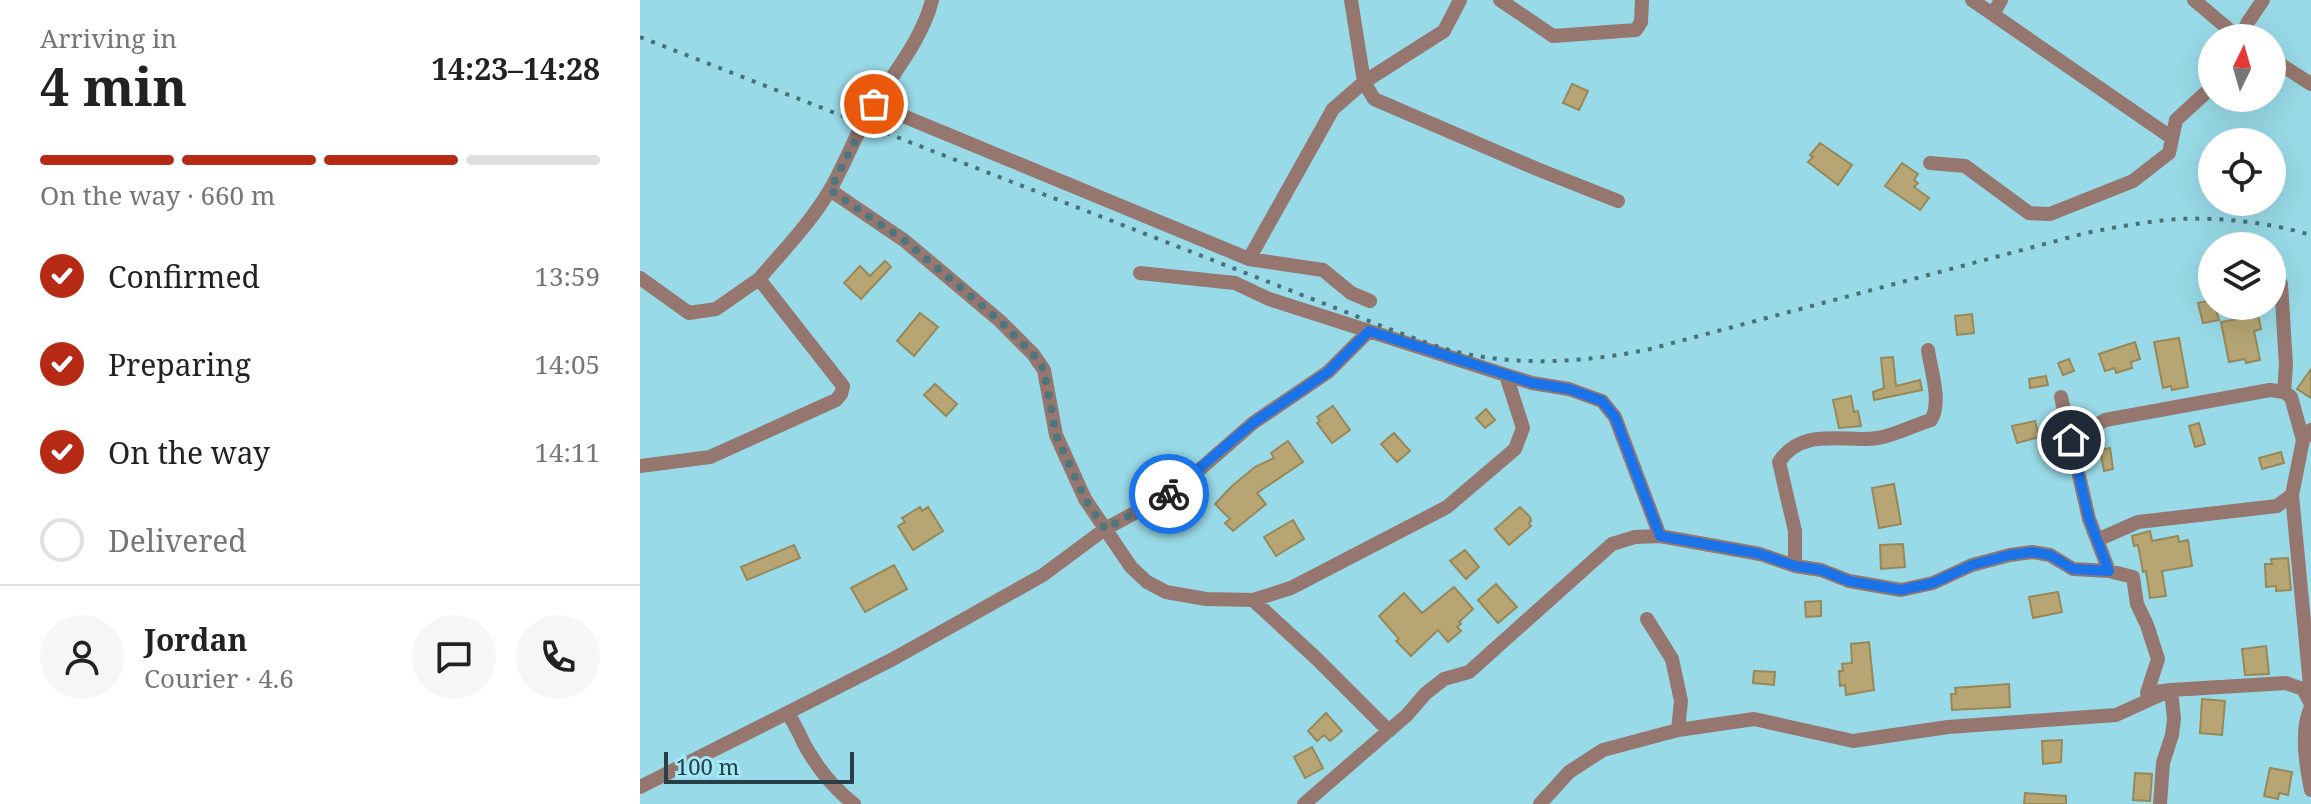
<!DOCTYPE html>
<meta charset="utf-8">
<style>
body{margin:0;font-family:"Noto Serif",serif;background:#f6f6f6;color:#222;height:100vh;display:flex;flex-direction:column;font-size:30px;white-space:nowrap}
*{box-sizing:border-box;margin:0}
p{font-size:26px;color:#767676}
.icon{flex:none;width:44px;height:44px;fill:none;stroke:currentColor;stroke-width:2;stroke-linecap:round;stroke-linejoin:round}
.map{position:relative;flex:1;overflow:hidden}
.side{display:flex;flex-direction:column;background:#fff;width:640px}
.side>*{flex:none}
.needle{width:52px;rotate:5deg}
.tools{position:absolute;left:1558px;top:24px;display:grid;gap:16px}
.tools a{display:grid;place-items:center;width:88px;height:88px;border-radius:50%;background:#fff;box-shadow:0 8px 32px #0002;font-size:40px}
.scale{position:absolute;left:24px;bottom:20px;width:190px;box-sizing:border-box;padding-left:8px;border:4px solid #254046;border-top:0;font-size:22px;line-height:28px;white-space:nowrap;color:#254046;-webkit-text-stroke:6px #a5e8f5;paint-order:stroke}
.pin{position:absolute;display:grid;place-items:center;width:68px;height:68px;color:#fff;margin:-34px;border:4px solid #fff;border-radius:50%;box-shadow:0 2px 8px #0007}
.courier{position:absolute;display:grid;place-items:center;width:80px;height:80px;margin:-40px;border:6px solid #1a73e8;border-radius:50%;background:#fff;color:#222;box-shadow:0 2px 10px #0007}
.head em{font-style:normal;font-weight:700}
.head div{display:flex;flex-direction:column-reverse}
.head{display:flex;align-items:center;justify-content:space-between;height:136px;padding:0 40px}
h1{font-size:52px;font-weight:700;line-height:60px}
.bar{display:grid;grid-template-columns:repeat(4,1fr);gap:12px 8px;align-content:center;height:96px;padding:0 40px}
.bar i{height:10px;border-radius:6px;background:#e0e0e0}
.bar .on{background:#b62915}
.bar p{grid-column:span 4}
.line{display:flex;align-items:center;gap:20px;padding:0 40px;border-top:2px solid #e0e0e0}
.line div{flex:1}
.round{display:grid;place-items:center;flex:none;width:84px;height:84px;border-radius:42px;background:#f6f6f6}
ol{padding:0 40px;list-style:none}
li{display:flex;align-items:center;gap:24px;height:88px}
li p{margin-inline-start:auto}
li .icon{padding:8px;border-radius:50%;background:#b62915;color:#fff;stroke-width:4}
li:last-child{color:#767676}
li i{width:44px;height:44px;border:4px solid #e0e0e0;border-radius:50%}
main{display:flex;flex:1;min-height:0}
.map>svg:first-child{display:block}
.building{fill:#b7a674;stroke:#988858;stroke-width:2}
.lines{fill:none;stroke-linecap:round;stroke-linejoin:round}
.minor{stroke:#967770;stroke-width:14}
.rail{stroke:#497078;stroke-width:4;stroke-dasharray:4 8;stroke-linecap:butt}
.done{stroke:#4d767e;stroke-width:8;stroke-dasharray:0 14.4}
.route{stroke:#1a73e8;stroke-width:10}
</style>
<main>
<section class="side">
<div class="head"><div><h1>4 min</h1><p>Arriving in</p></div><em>14:23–14:28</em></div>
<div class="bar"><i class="on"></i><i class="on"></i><i class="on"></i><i></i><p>On the way · 660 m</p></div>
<ol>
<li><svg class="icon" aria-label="check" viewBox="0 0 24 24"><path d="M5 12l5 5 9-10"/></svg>Confirmed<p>13:59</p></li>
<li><svg class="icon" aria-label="check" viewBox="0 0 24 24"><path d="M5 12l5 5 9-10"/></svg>Preparing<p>14:05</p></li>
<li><svg class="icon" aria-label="check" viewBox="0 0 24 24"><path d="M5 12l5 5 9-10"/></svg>On the way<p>14:11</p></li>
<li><i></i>Delivered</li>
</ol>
<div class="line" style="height:144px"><a class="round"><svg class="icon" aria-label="person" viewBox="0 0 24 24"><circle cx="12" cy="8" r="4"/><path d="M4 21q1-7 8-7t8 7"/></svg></a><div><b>Jordan</b><p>Courier · 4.6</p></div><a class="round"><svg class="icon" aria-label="chat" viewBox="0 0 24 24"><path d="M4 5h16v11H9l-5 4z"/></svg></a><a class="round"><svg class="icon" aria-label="phone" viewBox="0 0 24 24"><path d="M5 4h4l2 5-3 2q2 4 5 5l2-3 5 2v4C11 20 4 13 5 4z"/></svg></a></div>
</section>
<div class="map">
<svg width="1671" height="804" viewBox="0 0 1671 804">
<rect width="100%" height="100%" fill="#98dae7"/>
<!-- building -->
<path class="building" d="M932,84L948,91L939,110L923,103Z
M1180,143L1212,165L1198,185L1168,162L1173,157L1170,155Z
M1262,163L1278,174L1274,180L1278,183L1274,187L1289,198L1280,210L1245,186Z
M245,261L251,267L221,299L204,283L220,266L230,276Z
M1572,300V306H1575L1579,320L1563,323L1558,303Z
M280,313L298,327L274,356L257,341Z
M1332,314L1334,333L1317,335L1315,316Z
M1618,315L1621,329L1614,331L1620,360L1606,363L1605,359L1589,362L1581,322Z
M1539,338L1548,387L1532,390L1531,386L1523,388L1514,342Z
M1495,342L1500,359L1491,362L1492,368L1476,373L1475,368L1465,371L1459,354Z
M1253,357L1256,386L1280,380L1282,390L1234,400L1233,392L1244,388L1241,358Z
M1429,359L1434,371L1423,375L1418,363Z
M1671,369V398L1657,389Z
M1406,376L1408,385L1390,388L1389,379Z
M295,384L317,404L306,416L284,395Z
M1211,396L1214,412L1218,411L1221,426L1199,428L1193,400Z
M693,406L710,430L692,443L677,423L680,421L677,417Z
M846,409L855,420L845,428L836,418Z
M1395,421L1399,437L1377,443L1372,426Z
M1559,423L1565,444L1555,447L1549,426Z
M754,433L770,451L757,462L741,444Z
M648,441L663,462L617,493L626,504L593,531L585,523L590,519L575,504L592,486L615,467L634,458L631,453Z
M1470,448L1473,469L1464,471L1460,450Z
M1641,452L1644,463L1622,469L1619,458Z
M1254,484L1261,524L1239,528L1232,488Z
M280,507L282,511L288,507L303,531L273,550L258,526L265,522L262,518Z
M880,507L890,517L891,521L889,523L891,526L869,545L855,529Z
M653,520L664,539L636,556L624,537Z
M1510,531L1512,541L1538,536L1539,542L1548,540L1552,566L1522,571L1526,596L1510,598L1506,571L1503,572L1498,545L1494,546L1492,536Z
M1263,544L1265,567L1241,569L1240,545Z
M154,545L160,558L107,580L101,567Z
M825,550L839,567L826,579L810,561Z
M1648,558L1651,590L1636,591V586L1626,587L1625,564H1632L1631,559Z
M254,565L267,589L225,612L211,588Z
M856,584L877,607L858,623L838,600Z
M814,587L833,609L819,622L821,624L817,627L821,631L808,642L798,630L771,656L756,641L759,639L739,616L764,593L782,613Z
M1418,592L1422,612L1393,618L1389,597Z
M1181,601V616L1166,617L1165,602Z
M1229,642L1234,690L1206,695L1205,685L1200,686L1199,671H1203L1202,664L1212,663L1211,644Z
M1626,646L1629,674L1605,675L1602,649Z
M1114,671L1135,672L1134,685L1113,683Z
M1369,684L1370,707L1312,710L1311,694H1316L1315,688Z
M1562,699L1585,701L1582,735L1560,733Z
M686,713L702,731L690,741L684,735L677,741L668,731Z
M1422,740L1421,762L1403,764L1402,741Z
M672,747L683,768L665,778L654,757Z
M1630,768L1652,772L1648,795L1639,793L1638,799L1624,796Z
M1495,773L1512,774L1510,801L1493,800Z
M1385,793L1426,796V804H1384Z"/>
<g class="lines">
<!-- minor -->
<path class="minor" d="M711,0L724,82L734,99L897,169L978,201
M860,0L913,36L996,30L1001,22L1002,0
M1332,0L1532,138
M1554,0L1599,38
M1353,14L1361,0
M1601,38L1608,22L1623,0
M1632,59L1671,84
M234,104L609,259L683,270L711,293L730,301
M1290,163L1325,166L1389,213L1410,214L1493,181L1529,153L1536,120L1572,87
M190,190L265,241L360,321L393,354L404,370L416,435L445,499L491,567L507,582L526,592L566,599L613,600L651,588L807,507L875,449L883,428L866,375
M609,259L693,109L724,82L804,31L820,0
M500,273L595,283L629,299L866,375L892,383L929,389L962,401L975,417L1020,536
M0,278L49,313L76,309L119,279
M1641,284L1646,365L1644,392
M1421,397L1449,519L1469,571
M1431,440L1465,420L1630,390L1644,392L1651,397L1663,440
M0,466L70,457L196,400L201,394L203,386L119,279C144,250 172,221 191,188C207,160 218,128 236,101C256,70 283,37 292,0
M1652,495L1671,696
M1457,540L1498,522L1637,506L1652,495L1663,440L1671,430
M1155,566V531L1139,462C1162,426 1205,443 1238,438C1256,435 1274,425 1291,420C1302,402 1291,371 1288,350
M613,600L677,659L749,731
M1007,619L1032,659L1041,701L1038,730
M1671,707C1660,731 1666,765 1671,790
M147,713L253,659L403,575L465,529L535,491L613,423L688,372L729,331
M0,787L147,713C157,725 161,741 170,754C181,772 197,791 214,804
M664,804L767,715L785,694L804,679L829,672L972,544L995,537L1020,536L1120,554L1155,566L1181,570L1209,581L1261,590L1293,583L1332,565L1370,555L1392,552L1410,555L1433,569L1469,571L1493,577L1497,604L1507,625L1518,659L1507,693L1531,690L1534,719L1532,735L1523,763L1520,804
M900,804L929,772L963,750L1038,730L1114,719L1213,741L1308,727L1476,715L1531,690L1646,683L1663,689L1671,704"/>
<!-- rail -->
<path class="rail" d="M0,37L757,332C774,338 792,345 809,350C875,367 944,363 1010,349L1446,233C1477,227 1508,221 1540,219C1582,217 1631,223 1671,235"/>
</g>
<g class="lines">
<!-- done -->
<path class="done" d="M234,104L190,190L265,241L360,321L393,354L404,370L416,435L445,499L465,529L529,494"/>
<!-- route -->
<path class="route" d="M529,494L613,423L688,372L729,331L892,383L929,389L962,401L975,417L1020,536L1120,554L1155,566L1181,570L1209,581L1261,590L1293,583L1332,565L1370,555L1392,552L1410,555L1433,569L1469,571L1449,519L1431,440"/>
</g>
</svg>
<div class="tools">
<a><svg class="needle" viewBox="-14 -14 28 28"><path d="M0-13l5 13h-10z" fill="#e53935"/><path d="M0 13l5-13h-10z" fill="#767676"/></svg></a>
<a><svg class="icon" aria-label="locate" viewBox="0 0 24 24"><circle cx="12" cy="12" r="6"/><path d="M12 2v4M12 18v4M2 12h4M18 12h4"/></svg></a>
<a><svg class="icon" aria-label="layers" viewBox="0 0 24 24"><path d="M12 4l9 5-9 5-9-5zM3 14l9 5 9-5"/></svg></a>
</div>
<div class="scale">100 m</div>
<div class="pin" style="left:234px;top:104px;background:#ea580c"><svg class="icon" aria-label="bag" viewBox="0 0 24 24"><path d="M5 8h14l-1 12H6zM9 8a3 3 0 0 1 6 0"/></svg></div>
<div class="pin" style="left:1431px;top:440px;background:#1f2937"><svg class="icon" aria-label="home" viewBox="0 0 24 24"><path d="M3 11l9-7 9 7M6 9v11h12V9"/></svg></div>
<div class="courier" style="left:529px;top:494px"><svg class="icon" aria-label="bike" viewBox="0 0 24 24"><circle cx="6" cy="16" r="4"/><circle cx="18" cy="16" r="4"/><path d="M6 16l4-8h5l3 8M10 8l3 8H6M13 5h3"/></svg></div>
</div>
</main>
